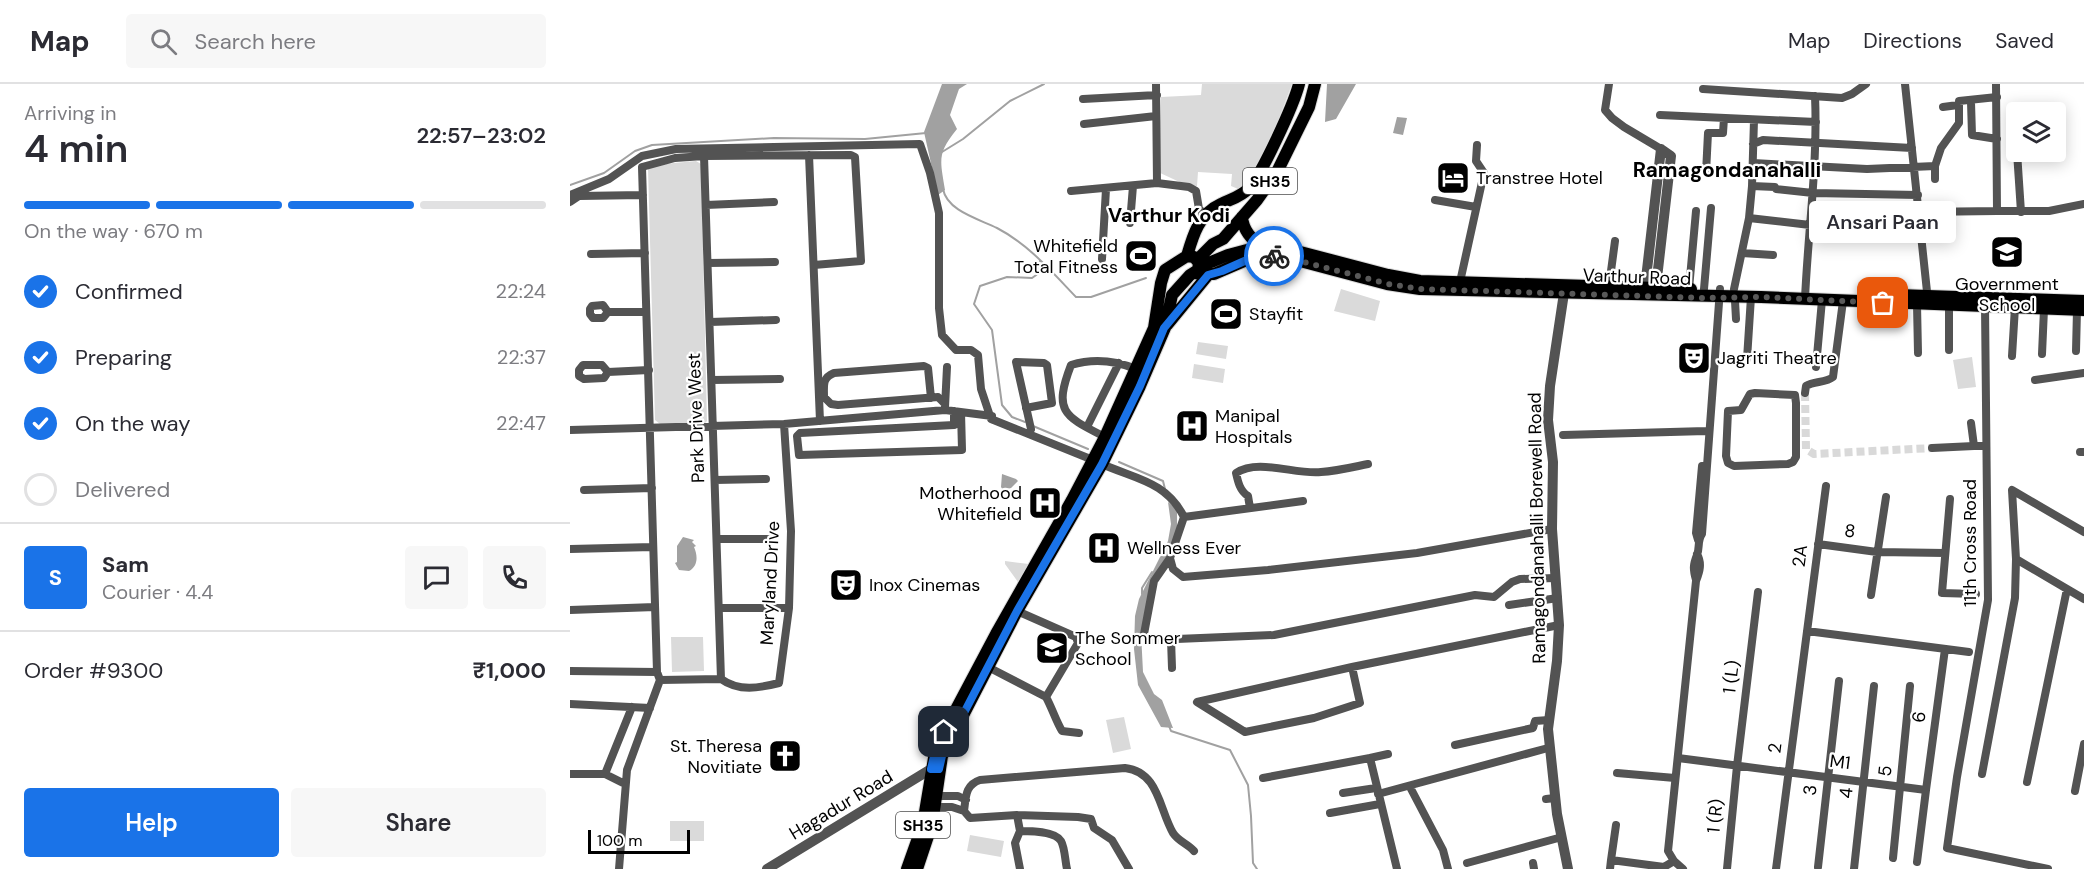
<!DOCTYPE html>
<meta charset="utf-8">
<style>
body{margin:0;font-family:"DM Sans",sans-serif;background:#f7f7f7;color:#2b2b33;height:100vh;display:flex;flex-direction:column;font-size:22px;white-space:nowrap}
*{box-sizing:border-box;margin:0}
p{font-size:20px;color:#7c7c81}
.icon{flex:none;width:33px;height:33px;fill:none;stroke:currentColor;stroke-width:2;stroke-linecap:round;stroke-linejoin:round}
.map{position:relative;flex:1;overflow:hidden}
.sheet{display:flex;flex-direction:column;background:#fff;width:570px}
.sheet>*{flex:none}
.buttons{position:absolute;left:1436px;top:18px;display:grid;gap:12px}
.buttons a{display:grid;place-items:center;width:60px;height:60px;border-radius:6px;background:#fff;box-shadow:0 3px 15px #0003;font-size:30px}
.scale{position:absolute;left:18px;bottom:15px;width:102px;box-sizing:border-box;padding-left:6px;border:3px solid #000;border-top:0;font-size:16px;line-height:21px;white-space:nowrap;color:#000;-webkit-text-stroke:4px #fff;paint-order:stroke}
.pin{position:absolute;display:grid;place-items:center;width:51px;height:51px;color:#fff;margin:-26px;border-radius:12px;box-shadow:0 3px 9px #0006}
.courier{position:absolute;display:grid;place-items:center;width:60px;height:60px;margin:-30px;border:4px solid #1a73e8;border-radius:50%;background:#fff;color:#222;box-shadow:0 2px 8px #0007}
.bubble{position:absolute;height:42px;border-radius:6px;background:#fff;box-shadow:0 3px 15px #0003;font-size:20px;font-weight:600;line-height:42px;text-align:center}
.headline em{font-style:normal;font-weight:600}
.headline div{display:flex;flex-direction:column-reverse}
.headline{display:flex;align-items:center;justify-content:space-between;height:102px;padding:0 24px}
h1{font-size:39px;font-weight:600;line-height:45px}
.bar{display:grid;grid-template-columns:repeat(4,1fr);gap:9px 6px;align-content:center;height:72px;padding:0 24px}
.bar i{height:8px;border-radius:4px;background:#e1e1e2}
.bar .on{background:#1a73e8}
.bar p{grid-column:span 4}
.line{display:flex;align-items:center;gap:15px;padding:0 24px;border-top:2px solid #e1e1e2}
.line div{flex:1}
.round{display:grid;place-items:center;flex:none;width:63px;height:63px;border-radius:6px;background:#f7f7f7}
ol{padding:0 24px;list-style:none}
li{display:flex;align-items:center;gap:18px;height:66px}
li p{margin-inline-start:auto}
li .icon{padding:6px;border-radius:50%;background:#1a73e8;color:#fff;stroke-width:4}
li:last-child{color:#7c7c81}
li i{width:33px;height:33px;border:3px solid #e1e1e2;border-radius:50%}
.cta{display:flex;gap:12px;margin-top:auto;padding:12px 24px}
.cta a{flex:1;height:69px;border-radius:6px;background:#1a73e8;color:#fff;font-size:24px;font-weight:600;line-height:69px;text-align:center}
.cta a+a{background:#f7f7f7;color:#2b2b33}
header{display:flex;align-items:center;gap:36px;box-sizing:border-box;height:84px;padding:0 30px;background:#fff;border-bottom:2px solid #e1e1e2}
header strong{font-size:28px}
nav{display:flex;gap:33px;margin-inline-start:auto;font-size:21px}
.search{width:420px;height:54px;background:#f7f7f7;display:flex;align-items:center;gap:15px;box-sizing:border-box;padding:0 21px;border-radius:6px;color:#7c7c81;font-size:22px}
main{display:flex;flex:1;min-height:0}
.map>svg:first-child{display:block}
.green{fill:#dadada}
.water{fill:#a1a1a1}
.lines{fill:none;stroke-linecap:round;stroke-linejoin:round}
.stream{stroke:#a1a1a1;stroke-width:2}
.minor-tunnel{stroke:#d9d9d9;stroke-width:8;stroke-dasharray:8 4;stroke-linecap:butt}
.primary-casing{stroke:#dbdbdb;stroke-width:14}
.minor{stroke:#535353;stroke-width:8}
.tertiary{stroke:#535353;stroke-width:10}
.primary{stroke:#000;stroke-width:12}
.done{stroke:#595959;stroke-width:6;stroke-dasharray:0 10.8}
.route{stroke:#1a73e8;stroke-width:8}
.labels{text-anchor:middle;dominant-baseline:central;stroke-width:4.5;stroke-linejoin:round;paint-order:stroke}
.shield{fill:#fff;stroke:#4c4c4c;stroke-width:1.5}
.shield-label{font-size:16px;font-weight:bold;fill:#000}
.poi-label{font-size:18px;fill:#000;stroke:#fff;text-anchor:start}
.street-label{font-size:18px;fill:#000;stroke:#fff}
.neighbourhood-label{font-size:20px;font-weight:bold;fill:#000;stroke:#fff}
.quarter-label{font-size:21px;font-weight:bold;fill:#000;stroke:#fff}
</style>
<header>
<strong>Map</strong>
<div class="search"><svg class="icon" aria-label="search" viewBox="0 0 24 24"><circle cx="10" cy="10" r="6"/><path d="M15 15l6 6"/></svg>Search here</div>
<nav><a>Map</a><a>Directions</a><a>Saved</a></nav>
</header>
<main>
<section class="sheet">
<div class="headline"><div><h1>4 min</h1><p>Arriving in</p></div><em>22:57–23:02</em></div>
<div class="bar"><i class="on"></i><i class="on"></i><i class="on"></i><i></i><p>On the way · 670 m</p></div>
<ol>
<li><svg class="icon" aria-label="check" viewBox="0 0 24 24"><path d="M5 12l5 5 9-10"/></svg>Confirmed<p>22:24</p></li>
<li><svg class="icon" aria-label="check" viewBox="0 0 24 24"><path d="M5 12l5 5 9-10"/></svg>Preparing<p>22:37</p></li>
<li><svg class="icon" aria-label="check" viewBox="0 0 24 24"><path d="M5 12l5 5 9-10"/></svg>On the way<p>22:47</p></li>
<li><i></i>Delivered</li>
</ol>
<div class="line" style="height:108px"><b class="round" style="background:#1a73e8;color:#fff">S</b><div><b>Sam</b><p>Courier · 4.4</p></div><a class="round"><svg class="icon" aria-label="chat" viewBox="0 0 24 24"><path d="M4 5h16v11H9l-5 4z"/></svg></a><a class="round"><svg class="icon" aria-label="phone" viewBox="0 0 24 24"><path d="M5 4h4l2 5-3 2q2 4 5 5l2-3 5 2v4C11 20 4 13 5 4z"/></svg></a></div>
<div class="line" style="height:78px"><div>Order #9300</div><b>₹1,000</b></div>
<div class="cta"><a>Help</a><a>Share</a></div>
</section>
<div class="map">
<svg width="1514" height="785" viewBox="0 0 1514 785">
<rect width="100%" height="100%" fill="#fff"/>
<!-- green -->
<path class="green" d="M632,0H722L705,45L673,107L661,102L662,90L628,88L627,102L616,101L588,88L591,13L631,11Z
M126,77L131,80L137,337L135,339L90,340L85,336L78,85L82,81Z
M771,205L810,217L805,237L764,227Z
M628,258L658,262L656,275L626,270Z
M1402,273L1406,303L1388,305L1383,276Z
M624,280L655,285L653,299L622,294Z
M435,477L459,480L448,498L435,480Z
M101,553H133L134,587L102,588Z
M554,633L561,665L543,669L536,636Z
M100,737H134V757H100Z
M400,751L434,757L431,773L397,767Z"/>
<!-- water -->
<path class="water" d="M372,0H397L389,5L380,31L387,45C367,70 370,75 375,106L368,111L354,48Z
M757,0H786L766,35L755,38Z
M827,33L837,34L833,51L823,49Z
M432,390L446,395L448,397L441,404L433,406L431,403Z
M598,418L607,425V445L603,461L585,499L571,549L573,588L584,610L592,616L603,644L591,643L568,601L564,565L565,532L569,515L598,457L601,440Z
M113,453L124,456L122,458L126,462L124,463C128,472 128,482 119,487L109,486L105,479L107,478V462Z"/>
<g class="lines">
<!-- stream -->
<path class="stream" d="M372,68L393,55L440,17L474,0
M0,101L34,89L65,67L82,61L204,54L295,55L356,49
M373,105C377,127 409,135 427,144C458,160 482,188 506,213H521L576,194
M455,338L442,333L432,321L422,246L404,220L410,202L437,193L462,194L469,189L470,176
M463,342L518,365
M549,378L593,397L595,405
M572,510V504L582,488
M599,642L601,647L660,666L678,701L681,732L683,779L687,785"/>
<!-- minor-tunnel -->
<path class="minor-tunnel" d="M1235,309L1236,365L1244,370L1362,364"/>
<defs>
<path id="primary" d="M672,133C673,145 681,156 692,162
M617,172C623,151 629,130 651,120C661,115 671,113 679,104C692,90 724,20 729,0
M627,176L643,160L653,155L687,116L707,88L739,23L745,0
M629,183L658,171L692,162L715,164L818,191L850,197L1121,205
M625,189L644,190L679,175L695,172L715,173L817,200L850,205L1191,213L1514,226
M1297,210L1514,217
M597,241L638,191
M337,785L353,740L365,668L374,648L426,550L502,416L535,353L584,244L591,199L595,186L617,172L624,173L629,179L628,186L620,191L602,211L595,244L570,302L532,380L447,527L372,672L362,740L347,785"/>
</defs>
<!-- primary casing -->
<use href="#primary" class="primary-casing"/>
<!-- minor -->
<path class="minor" d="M586,0L587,99
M1039,0L1035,26L1042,34L1054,43L1091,65
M1335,0L1358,217
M1133,5L1272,14L1282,10L1296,0
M513,15L587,11
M1401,18L1402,51L1427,55
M1373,23L1388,21
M1090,31L1246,38
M514,40L586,32
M1183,60L1193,56L1342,64
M1447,68L1451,128
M239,71L250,337
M134,72L151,595
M1183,79L1297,85L1365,82
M1136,89L1138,49H1153L1154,34
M1365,95V82L1371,64L1389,39V17L1427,13
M1182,102L1205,103L1206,105L1243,109L1348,111
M501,107L587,99L619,103L626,107L629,125L636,131
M0,111L39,95L72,72L106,65L350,60L360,89L369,129V224L372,251L386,266H401L408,271L411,305L421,335L523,376
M865,116L906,123
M0,118L9,112L73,111
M136,121L204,118
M1427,127H1479L1514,120
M1349,128L1427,127L1426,0
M1179,134L1240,141L1351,150
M560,139L563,102
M1172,169L1203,171
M21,170L75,169
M532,175L536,105
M138,179L205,178
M890,198L914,89L906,77L907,61
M1039,202L1045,157
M1119,205L1126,127
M1134,205L1141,124
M1164,205L1179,134L1182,102L1184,36
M1235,215C1238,147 1248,80 1245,12
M1165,217L1166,235
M1347,220L1348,269
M1415,222L1418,516L1387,693L1377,764L1478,785
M38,228L33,221L22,222L20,225V230L23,234H33L38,228H76
M140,238L206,236
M1379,266V221
M1506,267L1507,226
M1472,270L1474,225
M1442,272L1445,223
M1177,275L1181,213
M1246,283L1252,216
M38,288L32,281H13L9,286V292L14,295L34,294L38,288L79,286
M142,296L210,295
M1465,296L1514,289
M1185,309L1225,311L1226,319V373L1223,378L1218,380L1164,382L1158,379L1156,372L1158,327L1171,326L1180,310Z
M1235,309L1236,302C1244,297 1256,299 1263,293L1273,217
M361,314L358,284L354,282L264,289C252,294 254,301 254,313L261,320L268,321L368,313L375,320
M375,323L377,283
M456,324L482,319L477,281L474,279L446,278L461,345
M384,327V341L230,349L227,352L229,371L392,366L391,328
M1401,339L1404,362H1416
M517,343L549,279
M0,346L214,340L375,326L422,332
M993,351L1136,347
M535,353C494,332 483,328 501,281C524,274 544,276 566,285
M1362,364L1404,362
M1510,368H1514
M532,380C565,395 596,397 614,433L600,474L603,485L613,493L698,486L847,469L982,445
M145,396L196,395
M14,406L82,404
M1380,415L1372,509L1406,510
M680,424L678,412C670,407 668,398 666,389C688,374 726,391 751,388C767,387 783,383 798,380
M614,433L733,417
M1514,448L1442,406L1446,475L1514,515
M147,455H197
M1128,456L1126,449L1132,382
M1248,460L1307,468L1375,469
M0,465L83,463
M600,474L584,497L574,550L583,556L704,551L905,511L924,513L942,498L950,495L985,494
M1126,496C1123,485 1123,481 1127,471C1130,464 1127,457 1132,450L1150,205
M1301,511L1316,413
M939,521L988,514
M149,524H219
M0,526L85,523
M1237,547L1399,568
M601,555L602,584
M418,583L476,613L508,559L506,553L447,527
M782,583L790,619L744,634L675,648L627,618L782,583L989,541
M0,587L87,588
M151,595C169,608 189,604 209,599L219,524L221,447L214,340
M90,596L151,595
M476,613C482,624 486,637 492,647L509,649
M0,620L80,624
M885,661L963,644L965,637L979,636
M800,674L818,670
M1108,674L1356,706L1347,778
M1047,689L1105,694
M0,690H35L55,700
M35,690L62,623
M1412,690L1445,514L1446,475
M693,694L800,674L827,785
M1457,698L1497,505
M840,703L873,766L878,785
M1356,706L1375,565
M1505,707L1514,660
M773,709L806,704
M808,710L978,664
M367,712H388L396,716
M976,715L985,714
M366,723H382L394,727
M760,729L810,720
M447,731L508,733L521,735L524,744L542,756L559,785
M450,747C460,747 485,747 491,757C495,764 495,777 497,785
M1323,774L1340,602
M1041,776L1046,741
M897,779L992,753
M963,779L964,785
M1248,783L1269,597
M49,785L57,686L90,596L87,588L72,83L105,74L134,72L281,71L285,73L291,177L244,181
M450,785L445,759L450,747L447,731L400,734L394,727C396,713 395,701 410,696L555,684C589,688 589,725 603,749C609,758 617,759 624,767
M1040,785L1041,776L1094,783L1104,777
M1113,785L1104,777L1098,767L1126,497C1130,487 1132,479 1127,470
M1157,785L1167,682L1188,508
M1206,785L1256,402
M1284,785L1304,602"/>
<!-- tertiary -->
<path class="tertiary" d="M1075,203L1091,65
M1086,203L1101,72L1091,65
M994,209L980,302L978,336L983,378L982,445L989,541L987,577L978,645L987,730L998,785
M197,785L361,685"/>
<!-- primary -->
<use href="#primary" class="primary"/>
</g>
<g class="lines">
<!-- done -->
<path class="done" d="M704,172L715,173L818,200L850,205L1135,214L1191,213L1313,219"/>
<!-- route -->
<path class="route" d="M374,648L365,668L361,685H369L372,672L384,648L447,527L532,380L570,302L594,244L638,191L652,187L679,175L704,172"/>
</g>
<!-- icons -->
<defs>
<symbol id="hotel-square" viewBox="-11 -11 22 22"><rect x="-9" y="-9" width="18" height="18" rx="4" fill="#000" stroke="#fff"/><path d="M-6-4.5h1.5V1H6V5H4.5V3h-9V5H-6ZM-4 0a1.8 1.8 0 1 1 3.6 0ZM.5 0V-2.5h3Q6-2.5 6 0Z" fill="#fff"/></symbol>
<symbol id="school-square" viewBox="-11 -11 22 22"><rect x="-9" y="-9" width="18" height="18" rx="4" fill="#000" stroke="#fff"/><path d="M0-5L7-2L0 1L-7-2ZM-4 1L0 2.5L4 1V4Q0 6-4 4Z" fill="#fff"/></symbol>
<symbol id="stadium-square" viewBox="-11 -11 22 22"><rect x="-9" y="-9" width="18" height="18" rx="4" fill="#000" stroke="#fff"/><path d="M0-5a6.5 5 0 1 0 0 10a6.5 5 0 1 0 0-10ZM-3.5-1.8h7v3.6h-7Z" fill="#fff"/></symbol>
<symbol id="theatre-square" viewBox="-11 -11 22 22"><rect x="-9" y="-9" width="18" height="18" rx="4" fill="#000" stroke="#fff"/><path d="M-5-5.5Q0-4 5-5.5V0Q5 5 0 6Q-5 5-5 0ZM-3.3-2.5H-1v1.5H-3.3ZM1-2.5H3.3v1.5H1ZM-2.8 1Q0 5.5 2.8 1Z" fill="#fff"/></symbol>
<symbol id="hospital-square" viewBox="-11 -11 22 22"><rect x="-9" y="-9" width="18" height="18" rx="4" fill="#000" stroke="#fff"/><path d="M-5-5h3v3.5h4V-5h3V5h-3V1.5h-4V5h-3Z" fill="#fff"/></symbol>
<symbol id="church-square" viewBox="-11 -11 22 22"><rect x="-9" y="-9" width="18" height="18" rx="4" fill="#000" stroke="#fff"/><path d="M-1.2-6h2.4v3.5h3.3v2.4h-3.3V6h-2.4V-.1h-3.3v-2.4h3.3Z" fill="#fff"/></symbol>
</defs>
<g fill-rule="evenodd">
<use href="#hotel-square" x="864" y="75" width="38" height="38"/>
<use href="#school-square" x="1418" y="149" width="38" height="38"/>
<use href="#stadium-square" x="552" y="153" width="38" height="38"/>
<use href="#stadium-square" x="637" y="211" width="38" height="38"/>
<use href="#theatre-square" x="1105" y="255" width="38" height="38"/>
<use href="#hospital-square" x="603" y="323" width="38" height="38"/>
<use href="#hospital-square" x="456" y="400" width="38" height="38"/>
<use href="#hospital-square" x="515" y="445" width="38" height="38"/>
<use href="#theatre-square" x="257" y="482" width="38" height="38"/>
<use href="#school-square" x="463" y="545" width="38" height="38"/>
<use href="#church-square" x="196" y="653" width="38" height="38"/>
</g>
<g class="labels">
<!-- shield labels -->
<g class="shield">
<rect x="673" y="84" width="54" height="26" rx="4.5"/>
<rect x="326" y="728" width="54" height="26" rx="4.5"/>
</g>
<g class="shield-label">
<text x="700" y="97">SH35</text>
<text x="353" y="741">SH35</text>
</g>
<!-- poi labels -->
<g class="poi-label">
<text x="906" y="94">Transtree Hotel</text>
<text x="548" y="162" text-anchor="end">Whitefield<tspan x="548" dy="21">Total Fitness</tspan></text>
<text x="1437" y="200" text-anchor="middle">Government<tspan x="1437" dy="21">School</tspan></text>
<text x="679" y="230">Stayfit</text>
<text x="1147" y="274">Jagriti Theatre</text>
<text x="645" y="332">Manipal<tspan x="645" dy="21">Hospitals</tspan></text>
<text x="452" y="409" text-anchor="end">Motherhood<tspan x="452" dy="21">Whitefield</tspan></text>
<text x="557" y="464">Wellness Ever</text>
<text x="299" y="501">Inox Cinemas</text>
<text x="505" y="554">The Sommer<tspan x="505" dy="21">School</tspan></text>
<text x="192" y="662" text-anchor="end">St. Theresa<tspan x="192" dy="21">Novitiate</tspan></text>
</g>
<!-- street labels -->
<g class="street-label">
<text transform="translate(1067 193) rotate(2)">Varthur Road</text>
<text transform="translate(126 334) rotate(-92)">Park Drive West</text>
<text transform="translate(967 444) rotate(-91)">Ramagondanahalli Borewell Road</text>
<text transform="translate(1280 447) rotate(7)">8</text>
<text transform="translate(1400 459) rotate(-90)">11th Cross Road</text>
<text transform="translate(1230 472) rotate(-83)">2A</text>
<text transform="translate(200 499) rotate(-87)">Maryland Drive</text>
<text transform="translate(1161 593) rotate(-83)">1 (L)</text>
<text transform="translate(1349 633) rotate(-83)">6</text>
<text transform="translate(1205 664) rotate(-83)">2</text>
<text transform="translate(1270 678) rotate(7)">M1</text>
<text transform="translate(1315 687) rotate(-84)">5</text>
<text transform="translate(1240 706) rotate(-84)">3</text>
<text transform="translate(1276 709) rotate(-84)">4</text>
<text transform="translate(271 721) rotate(-31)">Hagadur Road</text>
<text transform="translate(1145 732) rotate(-84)">1 (R)</text>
</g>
<!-- neighbourhood labels -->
<g class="neighbourhood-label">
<text x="599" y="131">Varthur Kodi</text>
</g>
<!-- quarter labels -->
<g class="quarter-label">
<text x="1157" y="86">Ramagondanahalli</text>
</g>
</g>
</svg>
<div class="buttons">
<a><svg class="icon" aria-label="layers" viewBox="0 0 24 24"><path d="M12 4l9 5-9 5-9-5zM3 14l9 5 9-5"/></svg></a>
</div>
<div class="scale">100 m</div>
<div class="pin" style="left:1313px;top:219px;background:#ea580c"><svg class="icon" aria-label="bag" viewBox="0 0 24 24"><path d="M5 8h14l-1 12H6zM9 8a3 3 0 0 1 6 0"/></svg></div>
<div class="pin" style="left:374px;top:648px;background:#1f2937"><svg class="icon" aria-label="home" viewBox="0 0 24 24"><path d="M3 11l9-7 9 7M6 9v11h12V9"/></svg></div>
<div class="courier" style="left:704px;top:172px"><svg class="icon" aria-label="bike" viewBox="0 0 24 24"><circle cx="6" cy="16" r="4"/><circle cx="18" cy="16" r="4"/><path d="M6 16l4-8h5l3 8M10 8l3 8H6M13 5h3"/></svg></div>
<div class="bubble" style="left:1239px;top:117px;width:147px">Ansari Paan</div>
</div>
</main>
